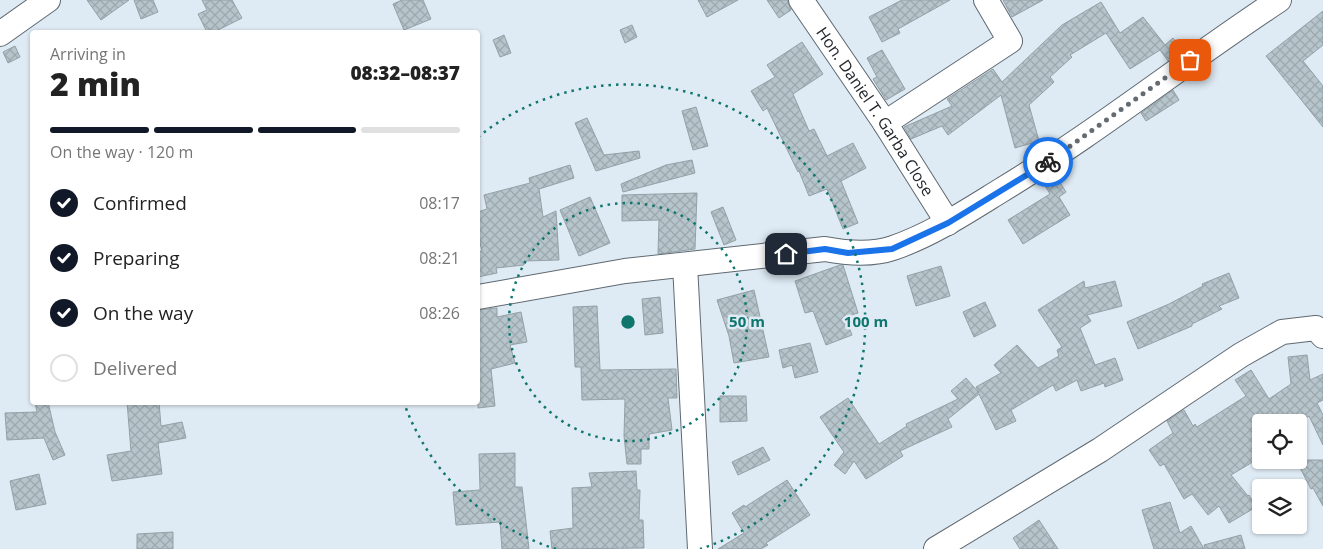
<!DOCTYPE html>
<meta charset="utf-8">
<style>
body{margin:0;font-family:"Open Sans",sans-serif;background:#f6f6f6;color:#222;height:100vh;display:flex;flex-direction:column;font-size:19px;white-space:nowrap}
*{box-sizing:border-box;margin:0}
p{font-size:16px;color:#767676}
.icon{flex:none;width:28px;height:28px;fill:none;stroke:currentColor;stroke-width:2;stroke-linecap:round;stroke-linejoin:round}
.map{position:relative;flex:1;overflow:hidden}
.details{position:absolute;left:30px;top:30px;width:450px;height:375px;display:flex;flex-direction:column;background:#fff;border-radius:5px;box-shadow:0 1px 4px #0004}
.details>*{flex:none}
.tools{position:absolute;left:1252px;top:414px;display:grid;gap:10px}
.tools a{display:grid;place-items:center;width:55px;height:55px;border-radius:5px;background:#fff;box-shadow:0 1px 4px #0004;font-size:25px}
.pin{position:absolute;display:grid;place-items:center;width:42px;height:42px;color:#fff;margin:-21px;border-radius:10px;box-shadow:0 2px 8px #0006}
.courier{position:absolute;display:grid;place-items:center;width:50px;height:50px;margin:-25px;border:4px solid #1a73e8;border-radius:50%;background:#fff;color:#222;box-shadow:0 1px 6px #0007}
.headline em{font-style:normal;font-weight:800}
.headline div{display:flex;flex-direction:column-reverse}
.headline{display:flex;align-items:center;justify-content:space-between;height:85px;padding:0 20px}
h1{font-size:32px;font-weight:800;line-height:38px}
.bar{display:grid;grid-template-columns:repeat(4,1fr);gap:8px 5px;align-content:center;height:60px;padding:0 20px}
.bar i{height:6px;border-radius:4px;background:#e0e0e0}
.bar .active{background:#111827}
.bar p{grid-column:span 4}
ol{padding:0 20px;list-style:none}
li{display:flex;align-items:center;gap:15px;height:55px}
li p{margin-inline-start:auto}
li .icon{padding:5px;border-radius:50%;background:#111827;color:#fff;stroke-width:4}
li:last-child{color:#767676}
li i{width:28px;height:28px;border:2px solid #e0e0e0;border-radius:50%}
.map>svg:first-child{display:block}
.building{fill:url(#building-cross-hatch);stroke:#93a1a7}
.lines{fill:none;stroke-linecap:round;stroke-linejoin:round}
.minor-casing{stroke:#5f6971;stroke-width:26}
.minor{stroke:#fff;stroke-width:24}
.done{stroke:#646b71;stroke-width:5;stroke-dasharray:0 9}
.route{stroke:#1a73e8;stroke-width:6}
.ring{fill:none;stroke:#0f766e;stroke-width:2.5;stroke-dasharray:2.5 5}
.labels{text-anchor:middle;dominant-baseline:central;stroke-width:5;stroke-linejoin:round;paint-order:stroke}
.street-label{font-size:16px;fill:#23272b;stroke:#deeaf4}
.centre{fill:#0f766e;stroke:#deeaf4;stroke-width:2.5}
.ring-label{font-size:15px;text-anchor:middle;font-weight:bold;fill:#0f766e;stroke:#deeaf4;stroke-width:5;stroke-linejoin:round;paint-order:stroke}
</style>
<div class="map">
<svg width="1323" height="549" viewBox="0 0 1323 549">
<defs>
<pattern id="building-cross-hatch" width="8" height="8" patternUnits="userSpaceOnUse" patternTransform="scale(1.25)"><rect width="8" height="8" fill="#b6c5cb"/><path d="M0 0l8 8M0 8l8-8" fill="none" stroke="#9ca9ae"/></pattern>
</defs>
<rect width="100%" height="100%" fill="#deeaf4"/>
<!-- building -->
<path class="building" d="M87,0H129L101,20Z
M134,0H153L158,12L141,19Z
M202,0H232L242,18L214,32H207L198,14L207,10Z
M402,0H423L431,19L404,30L393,4Z
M698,0H738L707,17Z
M767,0H787L791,10L779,18Z
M902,0H950L898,29L900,33L882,42L869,17Z
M1003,0H1043L1012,17Z
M1101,2L1120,33L1143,17L1165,45L1173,38L1182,50L1168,61L1160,50L1130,69L1106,33L1070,55L1072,57L1050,77L1054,82L1029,105L1039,141L1015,148L1001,95L948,135L942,126L911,139L904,127L952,106L947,99L993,69L1002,82L1062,25Z
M1323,11V45L1303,61L1323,86V127L1266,56Z
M632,25L637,37L625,43L620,30Z
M504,35L511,53L500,57L493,40Z
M802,42L823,74L793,94L809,131L814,129L827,156L853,143L866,168L841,181L858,223L843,229L827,189L809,196L799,171L798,172L767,108L763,111L751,91L775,77L767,65Z
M15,46L20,57L8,63L3,52Z
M882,50L905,89L886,100L873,79L877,77L867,58Z
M1173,90L1179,100L1146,121L1141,113Z
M696,107L708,146L693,150L682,111Z
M587,118L604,155L639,151L640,158L596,171L575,123Z
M692,160L695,173L623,192L621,184L666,165Z
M570,165L574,178L539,189L543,217L556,211L559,260L524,261V265L496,268L497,273L478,277V252L482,251L478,234V212L487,209L484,195L530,183L529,178Z
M1054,173L1066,192L1059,197L1070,215L1023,244L1008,220L1050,194L1042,181Z
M697,193L695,249L658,254L659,220L622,221V195Z
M590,197L610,243L579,256L560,210Z
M723,207L736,240L724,245L711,212Z
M840,265H843L858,313L845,317L852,335L826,345L813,311L805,313L795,281Z
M941,266L950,296L916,306L907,276Z
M1229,273L1239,298L1219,306L1222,309L1192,324V326L1138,349L1127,322L1169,304L1203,286L1202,284Z
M1084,281L1085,288L1115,281L1122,306L1087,315L1091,321L1080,328L1095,365L1115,358L1123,380L1105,387L1104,383L1081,391L1077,380L1056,391L1053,385L1011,410L1016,421L996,430L979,394L948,419L952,427L900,451L903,456L866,479L854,461L845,474L834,465L844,452L820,417L848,398L879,444L907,426L906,424L958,399L951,391L966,378L979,393L976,387L1001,373L994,365L1017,345L1038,368L1059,356L1057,350L1062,347L1038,310Z
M754,290L769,357L734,363L729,336L717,300Z
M660,297L663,333L645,335L642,299Z
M985,302L996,326L974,337L963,312Z
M597,306L600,370L676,369L677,398H668L672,430L649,434V449H641V464H627L624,436L625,399L582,400L581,367H575L573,307Z
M497,308V317L521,312L527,342L510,345L515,363L491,369L495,406L478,408V310Z
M810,343L818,372L795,378L792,365L783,368L779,350Z
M1307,355L1310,380L1323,374V400L1317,403L1323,415V445L1309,416L1300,422H1261V457L1231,475L1248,496L1249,495L1256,507L1229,523L1219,506L1208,515L1192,494L1184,499L1164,464L1160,466L1149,450L1173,433L1167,421L1184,410L1193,426L1195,424L1197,427L1246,396L1235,380L1251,370L1269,399L1291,384L1288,357Z
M720,396H746L747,421L720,422Z
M35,402H48L55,432L65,455L53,460L44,438L7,440L5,413L37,412Z
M127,402H159L161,426L182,422L186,438L158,443L162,474L112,481L107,455L131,451Z
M763,447L770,460L738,475L732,462Z
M515,453V487H522L529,549H502L500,522L456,525L453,492L480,490L479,454Z
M1296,460H1323V506L1313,488L1311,489Z
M636,471L637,490H640L639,520H643L644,548L552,549L550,531L573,528L572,488L592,487L589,473Z
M39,474L46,504L16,510L10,481Z
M787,480L810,515L766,543L768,545L761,549H718L744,533L732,513L744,505L745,507Z
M1170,502L1180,533L1191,526L1204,549H1154L1142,510Z
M1039,520L1058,549H1020L1013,538Z
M173,532V549H137V534Z
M1241,535L1245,549H1205L1204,545Z"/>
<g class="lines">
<defs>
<g id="minor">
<path id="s1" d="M801,0L885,123L948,223"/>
<path d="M0,34L48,0"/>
<path d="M885,123L1010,41L986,0"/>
<path d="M685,265L700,549"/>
<path d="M478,297L625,271L825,249C846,253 873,255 893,248C931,235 966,212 1000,191C1096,133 1185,62 1279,0"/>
<path d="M936,549L1100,450L1241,355L1282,332L1316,328L1323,336"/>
</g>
</defs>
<!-- minor casing -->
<use href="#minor" class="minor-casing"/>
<!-- minor -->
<use href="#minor" class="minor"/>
</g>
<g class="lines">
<!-- done -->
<path class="done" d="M1048,162L1190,60"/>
<!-- route -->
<path class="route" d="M786,254L825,249L848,253L892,249L948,223L1048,162"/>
</g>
<!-- distance rings -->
<g class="ring">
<circle cx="628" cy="322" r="119"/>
<path d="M556 549A238 238 0 0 1 404 403M478 137A238 238 0 1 1 700 549"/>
</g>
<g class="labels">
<!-- street labels -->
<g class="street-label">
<text stroke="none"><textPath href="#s1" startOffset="134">Hon. Daniel T. Garba Close</textPath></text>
</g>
</g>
<circle cx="628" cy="322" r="8" class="centre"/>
<g class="ring-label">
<text x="747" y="327">50 m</text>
<text x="866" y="327">100 m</text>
</g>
</svg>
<div class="tools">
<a><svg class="icon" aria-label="locate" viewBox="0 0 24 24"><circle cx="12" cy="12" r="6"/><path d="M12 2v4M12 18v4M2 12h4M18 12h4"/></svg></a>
<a><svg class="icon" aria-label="layers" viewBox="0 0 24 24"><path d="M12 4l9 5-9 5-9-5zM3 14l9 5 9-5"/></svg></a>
</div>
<div class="pin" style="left:1190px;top:60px;background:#ea580c"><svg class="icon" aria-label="bag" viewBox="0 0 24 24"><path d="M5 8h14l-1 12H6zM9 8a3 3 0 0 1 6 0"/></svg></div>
<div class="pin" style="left:786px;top:254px;background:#1f2937"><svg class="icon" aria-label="home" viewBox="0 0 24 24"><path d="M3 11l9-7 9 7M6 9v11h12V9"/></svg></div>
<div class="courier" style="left:1048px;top:162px"><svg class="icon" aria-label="bike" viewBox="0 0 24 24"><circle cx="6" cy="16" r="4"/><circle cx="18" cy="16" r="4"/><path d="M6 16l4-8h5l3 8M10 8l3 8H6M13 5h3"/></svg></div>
<section class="details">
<div class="headline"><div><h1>2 min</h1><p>Arriving in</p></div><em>08:32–08:37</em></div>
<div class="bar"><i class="active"></i><i class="active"></i><i class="active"></i><i></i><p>On the way · 120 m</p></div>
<ol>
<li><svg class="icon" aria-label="check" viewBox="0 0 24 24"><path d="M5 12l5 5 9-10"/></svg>Confirmed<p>08:17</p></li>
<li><svg class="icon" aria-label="check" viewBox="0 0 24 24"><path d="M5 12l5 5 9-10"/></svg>Preparing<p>08:21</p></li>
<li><svg class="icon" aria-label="check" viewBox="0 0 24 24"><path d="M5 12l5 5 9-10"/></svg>On the way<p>08:26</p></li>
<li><i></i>Delivered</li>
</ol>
</section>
</div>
